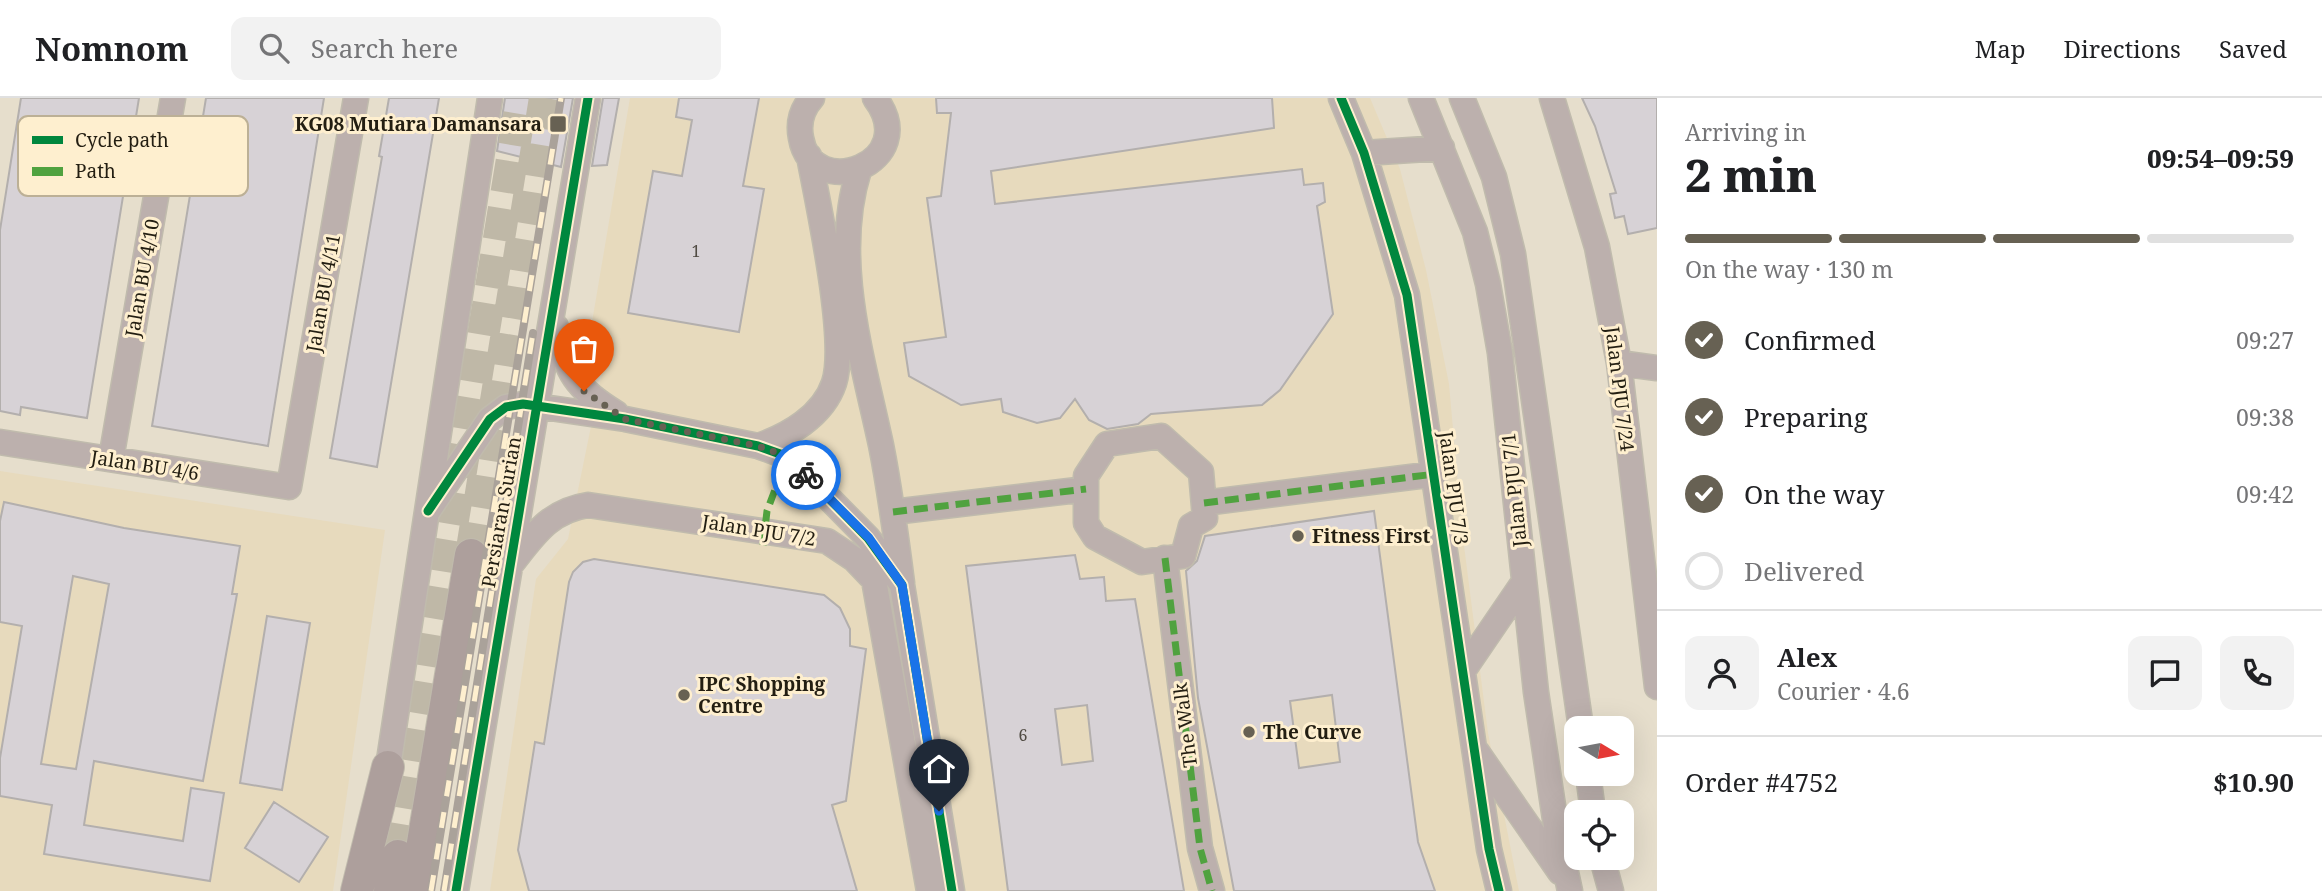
<!DOCTYPE html>
<meta charset="utf-8">
<style>
body{margin:0;font-family:"Noto Serif",serif;background:#f2f2f2;color:#202124;height:100vh;display:flex;flex-direction:column;font-size:26px;white-space:nowrap}
*{box-sizing:border-box;margin:0}
p{font-size:23px;color:#757577}
.icon{flex:none;width:38px;height:38px;fill:none;stroke:currentColor;stroke-width:2;stroke-linecap:round;stroke-linejoin:round}
.map{position:relative;flex:1;overflow:hidden}
.sheet{display:flex;flex-direction:column;background:#fff;width:665px}
.sheet>*{flex:none}
.needle{width:46px;rotate:100deg}
.tools{position:absolute;left:1564px;top:618px;display:grid;gap:14px}
.tools a{display:grid;place-items:center;width:70px;height:70px;border-radius:14px;background:#fff;box-shadow:0 7px 28px #0002;font-size:35px}
.pin{position:absolute;display:grid;place-items:center;width:60px;height:60px;color:#fff;margin:-72px -30px;border-radius:50% 50% 50% 0;rotate:-45deg;box-shadow:0 0 7px #0007}
.pin .icon{rotate:45deg}
.courier{position:absolute;display:grid;place-items:center;width:70px;height:70px;margin:-35px;border:5px solid #1a73e8;border-radius:50%;background:#fff;color:#222;box-shadow:0 2px 9px #0007}
.headline em{font-style:normal;font-weight:800}
.headline div{display:flex;flex-direction:column-reverse}
.headline{display:flex;align-items:center;justify-content:space-between;height:119px;padding:0 28px}
h1{font-size:46px;font-weight:800;line-height:52px}
.bar{display:grid;grid-template-columns:repeat(4,1fr);gap:10px 7px;align-content:center;height:84px;padding:0 28px}
.bar i{height:9px;border-radius:5px;background:#e0e0e0}
.bar .on{background:#676153}
.bar p{grid-column:span 4}
.line{display:flex;align-items:center;gap:18px;padding:0 28px;border-top:2px solid #e0e0e0}
.line div{flex:1}
.round{display:grid;place-items:center;flex:none;width:74px;height:74px;border-radius:14px;background:#f2f2f2}
ol{padding:0 28px;list-style:none}
li{display:flex;align-items:center;gap:21px;height:77px}
li p{margin-inline-start:auto}
li .icon{padding:7px;border-radius:50%;background:#676153;color:#fff;stroke-width:4}
li:last-child{color:#757577}
li i{width:38px;height:38px;border:4px solid #e0e0e0;border-radius:50%}
header{display:flex;align-items:center;gap:42px;box-sizing:border-box;height:98px;padding:0 35px;background:#fff;border-bottom:2px solid #e0e0e0}
header strong{font-size:33px}
nav{display:flex;gap:38px;margin-inline-start:auto;font-size:24px}
.search{width:490px;height:63px;background:#f2f2f2;display:flex;align-items:center;gap:18px;box-sizing:border-box;padding:0 24px;border-radius:14px;color:#757577;font-size:26px}
main{display:flex;flex:1;min-height:0}
.map>svg:first-child{display:block}
.built{fill:#e7dabd}
.building{fill:#d7d2d6;stroke:#b3afad;stroke-width:2;fill-rule:evenodd}
.lines{fill:none;stroke-linecap:round;stroke-linejoin:round}
.major-tunnel{stroke:#bfb8a7;stroke-width:32;stroke-dasharray:32 16;stroke-linecap:butt}
.minor-casing{stroke:#c0bbad;stroke-width:27}
.major-casing{stroke:#c0bbad;stroke-width:34}
.minor{stroke:#bcb0ad;stroke-width:24}
.major{stroke:#ad9f9c;stroke-width:32}
.rail-casing{stroke:#aaa29a;stroke-width:8}
.rail{stroke:#feefcf;stroke-width:5;stroke-dasharray:16;stroke-linecap:butt}
.quiet{stroke:#50a23f;stroke-width:7;stroke-dasharray:14 7;stroke-linecap:butt}
.cycleway-casing{stroke:#feefcf;stroke-width:13}
.cycleway{stroke:#00873e;stroke-width:9}
.done{stroke:#676153;stroke-width:7;stroke-dasharray:0 12.6}
.route{stroke:#1a73e8;stroke-width:9}
.poi-dot{fill:#676153;stroke:#feefcf;stroke-width:2.5}
.labels{text-anchor:middle;dominant-baseline:central;stroke-width:6;stroke-linejoin:round;paint-order:stroke}
.number-label{font-size:16px;fill:#504b43}
.poi-label{font-size:19px;font-weight:bold;fill:#231e12;stroke:#feefcf;text-anchor:start}
.street-label{font-size:19px;fill:#231e12;stroke:#feefcf}
.key{fill:#feefcf;stroke:#bcb096;stroke-width:2}
.key-label{font-size:19px;fill:#231e12}
</style>
<header>
<strong>Nomnom</strong>
<div class="search"><svg class="icon" aria-label="search" viewBox="0 0 24 24"><circle cx="10" cy="10" r="6"/><path d="M15 15l6 6"/></svg>Search here</div>
<nav><a>Map</a><a>Directions</a><a>Saved</a></nav>
</header>
<main>
<div class="map">
<svg width="1657" height="793" viewBox="0 0 1657 793">
<rect width="100%" height="100%" fill="#e6decc"/>
<!-- built -->
<path class="built" d="M630,0H1370L1400,71L1426,172L1449,286L1462,432L1488,635L1519,793H490L536,481L568,441L606,255L591,230Z
M0,373L385,432L333,793H0Z"/>
<!-- building -->
<path class="building" d="M21,0H139L87,320L21,309L20,317L0,313V132Z
M206,0H324L268,348L152,328Z
M389,0H439L377,369L330,360L382,59L379,58Z
M505,0H573L561,69L497,53Z
M603,0H619L607,67L592,68Z
M679,0H759L743,88L764,91L739,234L628,215L653,73L682,78L692,22L676,19Z
M936,0H1272L1274,30L991,73L995,106L1302,71L1304,87L1323,85L1325,104L1317,108L1333,216L1280,292L1262,307L1151,316L1138,326L1107,331L1089,322L1075,301L1060,320L1037,325L1003,314L1001,301L961,307L909,278L904,245L946,239L927,100L941,98L951,15H937Z
M1582,0H1657V130L1628,136L1624,118L1615,120L1610,96L1616,95L1595,28Z
M4,404L124,430L240,448L232,496H237L203,683L94,663L84,727L183,743L191,690L224,695L210,783L44,756L52,707L0,698V660L22,528L0,524V423ZM73,478L109,486L76,671L41,666Z
M1374,413L1418,744L1435,793H1234L1198,600L1186,473L1197,463L1205,438ZM1332,597L1340,664L1299,670L1290,603Z
M1075,457L1080,481L1104,479L1106,503L1135,501L1184,793H1008L966,468ZM1087,607L1093,663L1062,667L1055,611Z
M594,461L824,497L840,510L850,531V548L866,551L846,703L832,707L857,793H529L518,752L535,644L544,646L569,484L573,474L583,464Z
M267,518L310,525L282,692L240,685Z
M274,704L328,739L299,784L245,750Z"/>
<g class="lines">
<!-- major-tunnel -->
<path class="major-tunnel" d="M471,457L545,0
M398,758L522,0"/>
<defs>
<path id="minor" d="M812,0C802,11 798,25 801,40C812,106 924,65 875,0
M1341,0L1364,55L1407,197L1489,751L1499,793
M1421,0L1475,134L1488,186L1500,255L1536,594L1556,728L1570,793
M1462,0L1494,79L1513,156L1581,630
M1552,0L1597,149L1619,265L1657,589
M1364,55L1442,50
M859,72C831,160 862,258 881,347C890,392 896,438 902,485
M556,229C566,274 576,291 616,315
M1619,265L1657,270
M1161,338L1201,374L1205,420L1191,428L1183,458L1142,464L1095,439L1086,425V378L1107,346Z
M0,344L289,389L356,0
M758,348C788,338 823,318 834,285C848,243 818,106 809,58
M111,361L173,0
M1204,405L1435,376
M428,413L490,321L506,309L523,306L625,321L758,348L783,357L807,378L868,440L902,487L952,793
M893,414L1086,391
M1165,460L1200,750L1212,793
M509,469C533,439 548,413 588,407L827,443L854,461L874,482L929,793
M1463,573L1523,485
M1477,654L1560,774
M388,669L490,0
M1588,676L1593,714
M1602,760L1611,793
M456,793L588,0"/>
<path id="major" d="M357,793L388,669
M390,793L398,758
M415,793L471,457"/>
</defs>
<!-- minor casing -->
<use href="#minor" class="minor-casing"/>
<!-- major casing -->
<use href="#major" class="major-casing"/>
<!-- minor -->
<use href="#minor" class="minor"/>
<!-- major -->
<use href="#major" class="major"/>
<defs>
<path id="rail" d="M431,793L561,0
M444,793L533,235"/>
</defs>
<!-- rail casing -->
<use href="#rail" class="rail-casing"/>
<!-- rail -->
<use href="#rail" class="rail"/>
<!-- quiet -->
<path class="quiet" d="M1204,405L1435,376
M893,414L1086,391
M763,447L767,413L779,381
M1165,460L1200,750L1212,793"/>
<defs>
<path id="cycleway" d="M1341,0L1364,55L1407,197L1489,751L1499,793
M428,413L490,321L506,309L523,306L625,321L758,348L783,357L807,378L868,440L902,487L952,793
M456,793L588,0"/>
</defs>
<!-- cycleway casing -->
<use href="#cycleway" class="cycleway-casing"/>
<!-- cycleway -->
<use href="#cycleway" class="cycleway"/>
</g>
<g class="lines">
<!-- done -->
<path class="done" d="M584,293L625,321L758,348L783,357L806,377"/>
<!-- route -->
<path class="route" d="M806,377L869,440L902,487L939,713"/>
</g>
<!-- markers -->
<g class="poi-dot">
<rect x="549" y="17" width="18" height="18" rx="3.5"/>
<circle cx="1298" cy="438" r="7"/>
<circle cx="684" cy="597" r="7"/>
<circle cx="1249" cy="634" r="7"/>
</g>
<g class="labels">
<!-- number labels -->
<g class="number-label">
<text x="696" y="153">1</text>
<text x="1023" y="637">6</text>
</g>
<!-- poi labels -->
<g class="poi-label">
<text x="542" y="26" text-anchor="end">KG08 Mutiara Damansara</text>
<text x="1312" y="438">Fitness First</text>
<text x="698" y="586">IPC Shopping<tspan x="698" dy="22">Centre</tspan></text>
<text x="1263" y="634">The Curve</text>
</g>
<!-- street labels -->
<g class="street-label">
<text transform="translate(142 180) rotate(-80)">Jalan BU 4/10</text>
<text transform="translate(323 195) rotate(-80)">Jalan BU 4/11</text>
<text transform="translate(1620 291) rotate(83)">Jalan PJU 7/24</text>
<text transform="translate(145 367) rotate(9)">Jalan BU 4/6</text>
<text transform="translate(1454 390) rotate(82)">Jalan PJU 7/3</text>
<text transform="translate(1514 392) rotate(-96)">Jalan PJU 7/1</text>
<text transform="translate(501 414) rotate(-80)">Persiaran Surian</text>
<text transform="translate(759 432) rotate(9)">Jalan PJU 7/2</text>
<text transform="translate(1185 627) rotate(-97)">The Walk</text>
</g>
</g>
<!-- legend -->
<rect x="18" y="18" width="230" height="80" rx="10" class="key"/>
<rect x="32" y="38" width="31" height="8" fill="#00873e"/>
<rect x="32" y="69" width="31" height="9" fill="#50a23f"/>
<g class="key-label">
<text x="75" y="49">Cycle path</text>
<text x="75" y="80">Path</text>
</g>
</svg>
<div class="tools">
<a><svg class="needle" viewBox="-14 -14 28 28"><path d="M0-13l5 13h-10z" fill="#e53935"/><path d="M0 13l5-13h-10z" fill="#757577"/></svg></a>
<a><svg class="icon" aria-label="locate" viewBox="0 0 24 24"><circle cx="12" cy="12" r="6"/><path d="M12 2v4M12 18v4M2 12h4M18 12h4"/></svg></a>
</div>
<div class="pin" style="left:584px;top:293px;background:#ea580c"><svg class="icon" aria-label="bag" viewBox="0 0 24 24"><path d="M5 8h14l-1 12H6zM9 8a3 3 0 0 1 6 0"/></svg></div>
<div class="pin" style="left:939px;top:713px;background:#1f2937"><svg class="icon" aria-label="home" viewBox="0 0 24 24"><path d="M3 11l9-7 9 7M6 9v11h12V9"/></svg></div>
<div class="courier" style="left:806px;top:377px"><svg class="icon" aria-label="bike" viewBox="0 0 24 24"><circle cx="6" cy="16" r="4"/><circle cx="18" cy="16" r="4"/><path d="M6 16l4-8h5l3 8M10 8l3 8H6M13 5h3"/></svg></div>
</div>
<section class="sheet">
<div class="headline"><div><h1>2 min</h1><p>Arriving in</p></div><em>09:54–09:59</em></div>
<div class="bar"><i class="on"></i><i class="on"></i><i class="on"></i><i></i><p>On the way · 130 m</p></div>
<ol>
<li><svg class="icon" aria-label="check" viewBox="0 0 24 24"><path d="M5 12l5 5 9-10"/></svg>Confirmed<p>09:27</p></li>
<li><svg class="icon" aria-label="check" viewBox="0 0 24 24"><path d="M5 12l5 5 9-10"/></svg>Preparing<p>09:38</p></li>
<li><svg class="icon" aria-label="check" viewBox="0 0 24 24"><path d="M5 12l5 5 9-10"/></svg>On the way<p>09:42</p></li>
<li><i></i>Delivered</li>
</ol>
<div class="line" style="height:126px"><a class="round"><svg class="icon" aria-label="person" viewBox="0 0 24 24"><circle cx="12" cy="8" r="4"/><path d="M4 21q1-7 8-7t8 7"/></svg></a><div><b>Alex</b><p>Courier · 4.6</p></div><a class="round"><svg class="icon" aria-label="chat" viewBox="0 0 24 24"><path d="M4 5h16v11H9l-5 4z"/></svg></a><a class="round"><svg class="icon" aria-label="phone" viewBox="0 0 24 24"><path d="M5 4h4l2 5-3 2q2 4 5 5l2-3 5 2v4C11 20 4 13 5 4z"/></svg></a></div>
<div class="line" style="height:91px"><div>Order #4752</div><b>$10.90</b></div>
</section>
</main>
